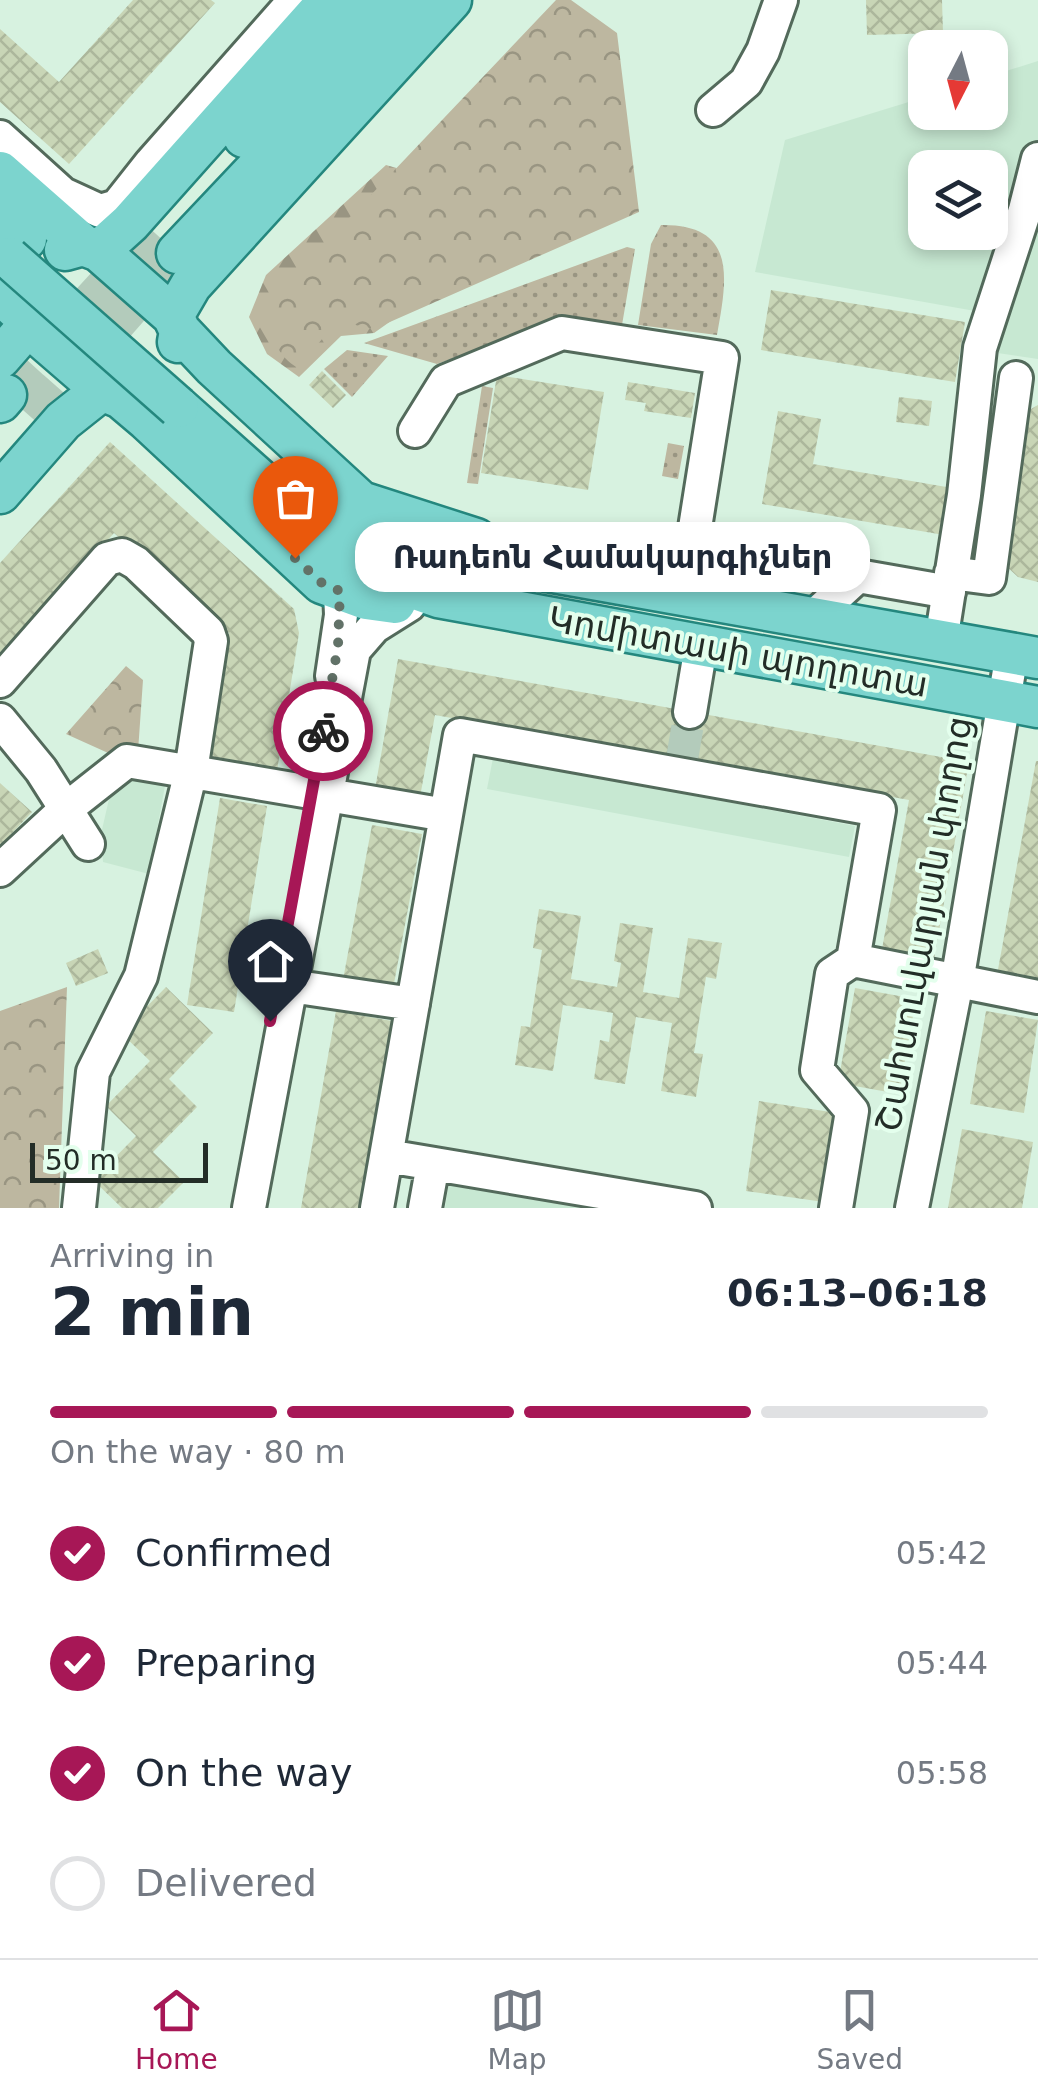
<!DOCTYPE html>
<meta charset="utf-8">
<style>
body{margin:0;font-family:"DejaVu Sans","Noto Sans Armenian",sans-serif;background:#f6f6f7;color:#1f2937;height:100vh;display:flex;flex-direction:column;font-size:38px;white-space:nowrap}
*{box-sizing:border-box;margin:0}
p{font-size:32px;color:#747a83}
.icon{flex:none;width:55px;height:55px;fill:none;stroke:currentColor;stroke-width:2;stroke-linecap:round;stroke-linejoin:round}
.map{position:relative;height:1208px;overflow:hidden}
.drawer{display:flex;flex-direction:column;background:#fff;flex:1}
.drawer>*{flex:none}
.needle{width:65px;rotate:186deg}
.fabs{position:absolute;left:908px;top:30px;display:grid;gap:20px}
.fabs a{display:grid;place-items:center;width:100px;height:100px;border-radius:20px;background:#fff;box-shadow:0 5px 15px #0003;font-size:50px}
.scale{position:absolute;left:30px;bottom:25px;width:178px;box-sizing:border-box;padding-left:10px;border:5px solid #232d27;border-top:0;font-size:28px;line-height:35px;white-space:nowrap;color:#232d27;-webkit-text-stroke:8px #e4ffed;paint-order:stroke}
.pin{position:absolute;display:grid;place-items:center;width:85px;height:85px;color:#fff;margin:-102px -42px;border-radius:50% 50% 50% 0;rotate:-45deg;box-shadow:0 0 10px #0007}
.pin .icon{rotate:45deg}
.courier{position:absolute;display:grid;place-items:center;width:100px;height:100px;margin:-50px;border:8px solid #a71756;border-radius:50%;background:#fff;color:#222;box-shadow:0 2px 12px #0007}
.bubble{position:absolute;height:70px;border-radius:30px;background:#fff;box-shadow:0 5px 15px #0003;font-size:32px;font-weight:700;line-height:70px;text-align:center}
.summary em{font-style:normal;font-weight:700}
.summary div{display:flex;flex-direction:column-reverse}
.summary{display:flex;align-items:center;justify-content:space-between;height:170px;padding:0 50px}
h1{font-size:65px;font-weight:700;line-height:75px}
.bar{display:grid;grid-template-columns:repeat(4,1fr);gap:15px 10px;align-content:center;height:120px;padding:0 50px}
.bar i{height:12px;border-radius:8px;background:#e0e1e3}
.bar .selected{background:#a71756}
.bar p{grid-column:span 4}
ol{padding:0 50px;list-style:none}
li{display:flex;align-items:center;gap:30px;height:110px}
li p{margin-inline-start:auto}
li .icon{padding:10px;border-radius:50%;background:#a71756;color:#fff;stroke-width:4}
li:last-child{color:#747a83}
li i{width:55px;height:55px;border:5px solid #e0e1e3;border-radius:50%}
.tab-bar{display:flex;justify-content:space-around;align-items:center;height:140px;border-top:2px solid #e0e1e3;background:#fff;font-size:28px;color:#747a83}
.tab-bar a{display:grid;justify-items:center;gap:5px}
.tab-bar .selected{color:#a71756}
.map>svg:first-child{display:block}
.built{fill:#c7e8d2;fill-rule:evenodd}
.grass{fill:url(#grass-dots)}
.forest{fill:url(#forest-firs)}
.park{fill:url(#park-crowns)}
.building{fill:url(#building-cross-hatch)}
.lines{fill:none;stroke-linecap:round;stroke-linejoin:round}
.minor-tunnel{stroke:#b3cbbb;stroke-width:32;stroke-dasharray:32 16;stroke-linecap:butt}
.major-tunnel{stroke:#b3cbbb;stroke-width:40;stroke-dasharray:40 20;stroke-linecap:butt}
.minor-casing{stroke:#536a5b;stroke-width:38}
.major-casing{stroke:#24877e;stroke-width:45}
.minor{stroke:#fff;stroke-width:32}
.major{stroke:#7cd4ce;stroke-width:40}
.major-bridge-casing{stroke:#24877e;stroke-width:45;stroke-linecap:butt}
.major-bridge{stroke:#7cd4ce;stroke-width:40}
.done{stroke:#627268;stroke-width:10;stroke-dasharray:0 18}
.route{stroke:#a71756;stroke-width:12}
.labels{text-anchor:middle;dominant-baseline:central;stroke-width:8;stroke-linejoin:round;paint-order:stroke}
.street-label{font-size:35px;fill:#232d27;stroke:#e4ffed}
</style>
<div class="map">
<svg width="1038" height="1208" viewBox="0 0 1038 1208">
<defs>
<pattern id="grass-dots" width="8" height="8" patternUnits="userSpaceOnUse" patternTransform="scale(2.5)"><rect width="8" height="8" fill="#bdb7a0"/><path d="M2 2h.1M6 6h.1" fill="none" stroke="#999582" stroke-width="1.8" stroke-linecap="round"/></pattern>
<pattern id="forest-firs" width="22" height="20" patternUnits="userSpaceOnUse" patternTransform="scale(2.5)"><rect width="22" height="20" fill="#bdb7a0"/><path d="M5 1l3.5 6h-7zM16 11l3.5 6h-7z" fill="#999582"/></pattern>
<pattern id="park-crowns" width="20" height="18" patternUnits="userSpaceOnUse" patternTransform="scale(2.5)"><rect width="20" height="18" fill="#bdb7a0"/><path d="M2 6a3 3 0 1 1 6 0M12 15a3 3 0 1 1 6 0" fill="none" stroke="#999582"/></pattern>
<pattern id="building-cross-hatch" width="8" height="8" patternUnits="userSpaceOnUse" patternTransform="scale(2.5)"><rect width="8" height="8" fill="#c8d5b6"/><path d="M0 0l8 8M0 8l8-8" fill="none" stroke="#acb79c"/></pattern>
</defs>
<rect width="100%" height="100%" fill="#d7f2e0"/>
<!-- built -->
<path class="built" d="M1038,61V359L970,349L975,311L755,272L785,140L925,97V112H990V76ZM925,168H990V232H925Z
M493,758L855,826L849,857L487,789Z
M128,775L166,780L149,874L103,862L101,834L112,786Z
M449,1182L598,1208H445Z"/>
<!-- grass -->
<path class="grass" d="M661,225C738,224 727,279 717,335L638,325L651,244Z
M627,247L635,249L622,325L568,317L437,364L364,343Z
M347,350L388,356L352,397L324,369Z
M482,386L493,388L478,484L467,483Z
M668,443L684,446L678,479L662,476Z"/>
<!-- forest -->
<path class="forest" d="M386,165L434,179L439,287L374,333L341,336L299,377L267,354L249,317L266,275Z"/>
<!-- park -->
<path class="park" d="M556,0H571L617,33L639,212L374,329L337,321L298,368C269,351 271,326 275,296Z
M126,666L143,680L137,766L66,734Z
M67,987L59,1208H0V1011Z"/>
<!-- building -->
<path class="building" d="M133,0H211L215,3L69,164L0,102V29L59,82Z
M866,0H942L943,33L867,35Z
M771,290L965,322L955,382L761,350Z
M322,371L346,395L333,408L309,385Z
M497,375L604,392L588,490L481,473Z
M628,382L695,393L691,418L644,411L646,403L625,400Z
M899,397L932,401L929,426L896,422Z
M1038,405V582L1018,577L1005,565L1024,413Z
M778,411L821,419L813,464L958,489L950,536L762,504Z
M110,442L294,609L299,633L277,771L208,762L229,633L114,533L0,659V563Z
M971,534L988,536L985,561L967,559Z
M398,659L969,762L934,959L882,949L909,800L435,715L420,797L375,789Z
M1036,761H1038V983L997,975Z
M0,783L32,812L0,846Z
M220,798L267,806L234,1012L187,1005Z
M372,825L422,834L392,994L342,985Z
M539,909L581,916L571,979L617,987L621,963L614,961L620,923L653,928L643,992L679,998L688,938L722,943L716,979L706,977L694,1053L703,1054L696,1097L661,1091L672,1023L636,1017L625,1084L594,1079L600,1040L609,1042L613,1013L563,1005L553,1071L515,1065L521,1026L530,1027L542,950L533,948Z
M98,949L108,973L76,986L66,963Z
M166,987L213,1033L169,1079L197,1107L153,1152L184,1182L158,1208H122L93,1180L136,1136L106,1106L150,1061L121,1033Z
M855,988L916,999L899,1094L838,1083Z
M336,1011L392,1021L359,1208H301Z
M986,1011L1038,1020L1024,1113L970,1104Z
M759,1101L837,1113L824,1202L746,1191Z
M962,1129L1033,1142L1022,1208H948Z"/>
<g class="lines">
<!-- minor-tunnel -->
<path class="minor-tunnel" d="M682,759L690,712"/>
<!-- major-tunnel -->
<path class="major-tunnel" d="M6,395L155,233
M32,418L177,253"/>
<defs>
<path id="minor" d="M713,110L746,82L763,51L781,0
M0,137L63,194L100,211L117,206L151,163L295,0
M415,431L446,381L562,333L722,358L684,597
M951,573L989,578L1016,378
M811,619L858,576L949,592
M941,641L964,495L980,348L1025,210L1038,159
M332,676L341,615L340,591
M0,681L107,559L122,555L136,563L208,632L211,641L191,771L141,976L93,1072L79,1208
M690,712L701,646
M0,720L41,770L88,844
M0,870L66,809L127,761L446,815L460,735L879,810L853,960L1038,997
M277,984L413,1004
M387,1156L695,1208
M249,1208L354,650L374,627L409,605
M377,1208L446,815
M425,1208L433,1164
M836,1208L852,1111L817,1070L832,974L853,960
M912,1208L957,982L1012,653"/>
<path id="major" d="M244,137L370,0
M0,172L83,245
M0,217L26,239
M65,250L83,245L99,251L173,316L180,331L178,342
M99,251L130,223L329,0
M177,253L411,5
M0,294L19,311L28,326L102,390L121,398L147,420L322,583L366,599L395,603
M173,316L191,285L451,0
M180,331L214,367L361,502L476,539
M0,358L28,326
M0,402L6,395
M178,407L361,570L438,597L1038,707
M0,493L63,421L102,390
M316,499L340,521L378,541L1038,658"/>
</defs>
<!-- minor casing -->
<use href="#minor" class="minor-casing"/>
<!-- major casing -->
<use href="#major" class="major-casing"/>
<!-- minor -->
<use href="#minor" class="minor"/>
<!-- major -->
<use href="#major" class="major"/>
<defs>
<path id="major-bridge" d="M9,258L178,407"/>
</defs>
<!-- major-bridge casing -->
<use href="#major-bridge" class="major-bridge-casing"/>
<!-- major-bridge -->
<use href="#major-bridge" class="major-bridge"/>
</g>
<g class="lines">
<!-- done -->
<path class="done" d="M295,558L322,583L340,591L338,646L323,731"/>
<!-- route -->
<path class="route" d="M270,1021L323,731"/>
</g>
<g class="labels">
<!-- street labels -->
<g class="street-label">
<text transform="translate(738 652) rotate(10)">Կոմիտասի պողոտա</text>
<text transform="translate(924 924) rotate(-80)">Շահսուվարյան փողոց</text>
</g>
</g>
</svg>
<div class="fabs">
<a><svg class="needle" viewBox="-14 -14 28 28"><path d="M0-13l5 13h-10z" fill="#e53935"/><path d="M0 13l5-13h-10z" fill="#747a83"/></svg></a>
<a><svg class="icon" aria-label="layers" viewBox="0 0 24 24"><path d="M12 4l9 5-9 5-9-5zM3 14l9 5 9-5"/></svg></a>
</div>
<div class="scale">50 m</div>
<div class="pin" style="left:295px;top:558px;background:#ea580c"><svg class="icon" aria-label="bag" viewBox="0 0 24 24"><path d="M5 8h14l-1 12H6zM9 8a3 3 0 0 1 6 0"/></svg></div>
<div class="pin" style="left:270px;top:1021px;background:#1f2937"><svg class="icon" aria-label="home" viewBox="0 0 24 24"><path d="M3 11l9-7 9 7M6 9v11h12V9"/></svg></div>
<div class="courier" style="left:323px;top:731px"><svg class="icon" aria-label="bike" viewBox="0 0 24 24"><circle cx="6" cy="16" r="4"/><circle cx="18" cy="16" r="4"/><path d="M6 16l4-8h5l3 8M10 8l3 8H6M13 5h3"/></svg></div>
<div class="bubble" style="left:355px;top:522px;width:515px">Ռադեոն Համակարգիչներ</div>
</div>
<section class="drawer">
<div class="summary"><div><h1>2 min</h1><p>Arriving in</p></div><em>06:13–06:18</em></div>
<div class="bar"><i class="selected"></i><i class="selected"></i><i class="selected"></i><i></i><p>On the way · 80 m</p></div>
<ol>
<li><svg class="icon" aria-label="check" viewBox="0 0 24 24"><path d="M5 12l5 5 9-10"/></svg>Confirmed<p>05:42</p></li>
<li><svg class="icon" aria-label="check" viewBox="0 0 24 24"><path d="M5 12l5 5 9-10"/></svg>Preparing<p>05:44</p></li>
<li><svg class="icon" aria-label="check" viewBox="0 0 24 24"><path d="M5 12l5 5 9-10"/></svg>On the way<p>05:58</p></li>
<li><i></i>Delivered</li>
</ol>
</section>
<nav class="tab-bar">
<a class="selected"><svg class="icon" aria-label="home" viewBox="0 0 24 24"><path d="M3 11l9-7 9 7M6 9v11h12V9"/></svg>Home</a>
<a><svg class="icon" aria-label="map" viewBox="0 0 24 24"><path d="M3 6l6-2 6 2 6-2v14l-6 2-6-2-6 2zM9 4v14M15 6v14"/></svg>Map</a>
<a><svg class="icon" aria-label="saved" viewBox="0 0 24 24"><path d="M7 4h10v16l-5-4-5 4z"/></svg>Saved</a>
</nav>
